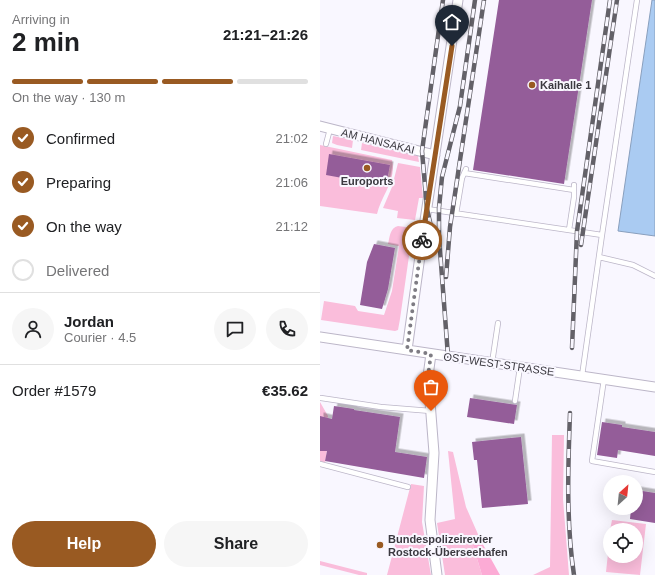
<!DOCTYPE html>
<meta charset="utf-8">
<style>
body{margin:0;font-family:Helvetica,sans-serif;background:#f6f6f6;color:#202124;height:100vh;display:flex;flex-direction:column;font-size:15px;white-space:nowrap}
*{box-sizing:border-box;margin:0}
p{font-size:13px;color:#757577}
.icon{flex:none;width:22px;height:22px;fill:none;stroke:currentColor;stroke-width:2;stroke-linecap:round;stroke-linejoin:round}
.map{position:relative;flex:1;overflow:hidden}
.details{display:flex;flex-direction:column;background:#fff;width:320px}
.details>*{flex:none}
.needle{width:26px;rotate:27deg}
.fabs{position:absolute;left:283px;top:475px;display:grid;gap:8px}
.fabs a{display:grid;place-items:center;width:40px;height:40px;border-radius:50%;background:#fff;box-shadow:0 4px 16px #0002;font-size:20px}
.pin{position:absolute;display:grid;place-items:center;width:34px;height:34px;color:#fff;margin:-41px -17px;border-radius:50% 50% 50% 0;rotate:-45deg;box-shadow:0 0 4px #0007}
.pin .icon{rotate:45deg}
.courier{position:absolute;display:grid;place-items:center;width:40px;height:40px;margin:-20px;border:3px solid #995a22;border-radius:50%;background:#fff;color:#222;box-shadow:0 1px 5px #0007}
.headline em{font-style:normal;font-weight:800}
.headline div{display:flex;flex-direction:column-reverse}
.headline{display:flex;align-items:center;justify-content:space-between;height:68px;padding:0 12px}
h1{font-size:26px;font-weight:800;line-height:30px}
.bar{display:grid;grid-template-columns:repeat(4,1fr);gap:6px 4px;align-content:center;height:48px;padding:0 12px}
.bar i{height:5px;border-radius:3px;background:#e0e0e0}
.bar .active{background:#995a22}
.bar p{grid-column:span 4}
.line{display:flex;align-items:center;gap:10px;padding:0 12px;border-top:1px solid #e0e0e0}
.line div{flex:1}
.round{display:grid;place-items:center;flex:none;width:42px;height:42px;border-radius:21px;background:#f6f6f6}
ol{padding:0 12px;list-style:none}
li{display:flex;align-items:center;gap:12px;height:44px}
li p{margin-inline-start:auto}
li .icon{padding:4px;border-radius:50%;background:#995a22;color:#fff;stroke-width:4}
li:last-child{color:#757577}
li i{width:22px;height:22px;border:2px solid #e0e0e0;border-radius:50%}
.cta{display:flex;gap:8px;margin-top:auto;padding:8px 12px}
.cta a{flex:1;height:46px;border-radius:24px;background:#995a22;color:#fff;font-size:16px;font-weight:800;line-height:46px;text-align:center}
.cta a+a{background:#f6f6f6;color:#202124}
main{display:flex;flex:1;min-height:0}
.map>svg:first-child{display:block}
.green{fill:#fabddb}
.forest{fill:#fcabd5}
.water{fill:#aacbf2;stroke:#899fbd}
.building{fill:#945d99;filter:url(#shadow)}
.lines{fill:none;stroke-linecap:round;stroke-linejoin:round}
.service-casing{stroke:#bcb6c8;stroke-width:6}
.minor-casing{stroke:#bcb6c8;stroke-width:11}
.service{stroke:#fff;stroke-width:4.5}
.minor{stroke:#fff;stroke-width:9}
.rail-casing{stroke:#636168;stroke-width:4.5}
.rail{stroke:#f9f7ff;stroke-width:3;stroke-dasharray:9;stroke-linecap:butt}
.done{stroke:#7e7c83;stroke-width:4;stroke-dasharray:0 7.2}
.route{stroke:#995a22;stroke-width:5}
.poi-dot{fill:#995a22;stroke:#f9f7ff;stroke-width:1.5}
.labels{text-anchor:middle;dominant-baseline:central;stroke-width:4;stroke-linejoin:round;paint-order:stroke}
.poi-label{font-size:11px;font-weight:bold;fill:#3b3940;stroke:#f9f7ff;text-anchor:start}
.street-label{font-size:11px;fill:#3b3940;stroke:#f9f7ff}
</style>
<main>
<section class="details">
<div class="headline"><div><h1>2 min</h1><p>Arriving in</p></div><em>21:21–21:26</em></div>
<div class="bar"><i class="active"></i><i class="active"></i><i class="active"></i><i></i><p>On the way · 130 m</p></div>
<ol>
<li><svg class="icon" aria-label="check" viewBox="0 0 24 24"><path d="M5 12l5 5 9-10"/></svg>Confirmed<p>21:02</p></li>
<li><svg class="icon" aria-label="check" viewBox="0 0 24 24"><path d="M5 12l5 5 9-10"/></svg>Preparing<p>21:06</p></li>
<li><svg class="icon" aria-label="check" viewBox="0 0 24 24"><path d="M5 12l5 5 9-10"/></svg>On the way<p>21:12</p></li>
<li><i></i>Delivered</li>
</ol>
<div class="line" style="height:72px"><a class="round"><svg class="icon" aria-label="person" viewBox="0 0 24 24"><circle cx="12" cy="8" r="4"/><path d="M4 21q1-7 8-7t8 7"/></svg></a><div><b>Jordan</b><p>Courier · 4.5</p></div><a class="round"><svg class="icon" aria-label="chat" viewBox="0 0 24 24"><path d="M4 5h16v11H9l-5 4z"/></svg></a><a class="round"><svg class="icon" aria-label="phone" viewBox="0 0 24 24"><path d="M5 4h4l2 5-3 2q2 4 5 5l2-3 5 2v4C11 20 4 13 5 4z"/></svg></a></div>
<div class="line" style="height:52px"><div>Order #1579</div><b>€35.62</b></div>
<div class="cta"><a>Help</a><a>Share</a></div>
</section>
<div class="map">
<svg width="335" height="575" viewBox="0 0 335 575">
<defs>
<filter id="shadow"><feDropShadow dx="3.5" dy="-3.5" stdDeviation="0" flood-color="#0004"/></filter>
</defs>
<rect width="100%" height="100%" fill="#f9f7ff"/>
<!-- green -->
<path class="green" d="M13,136L33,140L32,148L17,145L12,143Z
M42,143L98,156L99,162L41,150Z
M0,145L72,160C77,180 61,196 57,214L0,206Z
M78,163L100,167L103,198H99L95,220L77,218L78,211L63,208L72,187Z
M78,226L93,228L80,319L78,330L75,331L1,320L4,301L35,306L38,311L64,315L72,291L79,246L68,244C70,236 70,228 78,226Z
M0,402L8,416L5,442L8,444L5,463L0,461Z
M232,435H244L243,499L249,575H213L230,567Z
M128,451L133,452L146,507L161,541L152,542L162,575H125L117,523L135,519Z
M91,484L104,486L102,522L111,575H67Z
M292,520L326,524L320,575L286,572L290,535V556H316V530H290Z
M0,561L47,573V575H39L0,565Z"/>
<!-- forest -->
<path class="forest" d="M161,541L180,575H162L152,542Z"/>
<!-- water -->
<path class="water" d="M332,0H335V236L298,231Z"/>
<!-- building -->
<path class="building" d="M179,0H272L244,184L153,170Z
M9,154L70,165L66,186L6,175Z
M54,244L75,248L68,289L62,309L40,305L47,262Z
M150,398L197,405L194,424L147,417Z
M14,406L34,409V410L80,417L75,452L107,457L104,478L5,461L7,451H0V416L12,419Z
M282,422L302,425V427L335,432V456L298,450L297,458L277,455Z
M201,437L208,504L162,508L157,460H154L152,442Z
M316,490L335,493V523L310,519L311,508H316Z"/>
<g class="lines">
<defs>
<path id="service" d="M6,144L10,129
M144,173L254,190
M107,209L282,235L317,0
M136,214L142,178L146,169
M249,230L254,197V185
M279,257L313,265L335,276
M172,363L178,323
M262,376L282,235
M284,379L272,461L335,472
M1,398L61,407L111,411
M195,401L200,367
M0,464L88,487"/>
<path id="minor" d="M0,126L115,155
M0,337L335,387
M87,350L104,227L138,0
M111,354L108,376L114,453L110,520L117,575"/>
</defs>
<!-- service casing -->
<use href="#service" class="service-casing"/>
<!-- minor casing -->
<use href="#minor" class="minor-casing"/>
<!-- service -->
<use href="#service" class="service"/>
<!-- minor -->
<use href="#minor" class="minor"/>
<defs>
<path id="rail" d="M115,244L107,209L102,151L123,0
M261,245L297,0
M126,277L130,227L164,0
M252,348L257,231L290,0
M128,356L119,237V208L122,177L140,106L155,0
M250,413C248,467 246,522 254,575"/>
</defs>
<!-- rail casing -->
<use href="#rail" class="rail-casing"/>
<!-- rail -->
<use href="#rail" class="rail"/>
</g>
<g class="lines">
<!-- done -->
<path class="done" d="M102,240L87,350L111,354L108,376L111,411"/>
<!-- route -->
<path class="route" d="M102,240L132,46"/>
</g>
<!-- markers -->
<g class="poi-dot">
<circle cx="212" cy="85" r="4"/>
<circle cx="47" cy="168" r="4"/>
<circle cx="60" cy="545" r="4"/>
</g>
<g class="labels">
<!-- poi labels -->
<g class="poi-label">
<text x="220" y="85">Kaihalle 1</text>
<text x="47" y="181" text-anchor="middle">Euroports</text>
<text x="68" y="539">Bundespolizeirevier<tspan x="68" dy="13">Rostock-Überseehafen</tspan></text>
</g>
<!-- street labels -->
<g class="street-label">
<text transform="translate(58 141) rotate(14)">AM HANSAKAI</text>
<text transform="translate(179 364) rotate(8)">OST-WEST-STRASSE</text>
</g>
</g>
</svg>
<div class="fabs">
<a><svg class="needle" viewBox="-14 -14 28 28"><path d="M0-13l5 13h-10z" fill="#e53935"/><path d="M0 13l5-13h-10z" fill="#757577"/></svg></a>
<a><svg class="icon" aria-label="locate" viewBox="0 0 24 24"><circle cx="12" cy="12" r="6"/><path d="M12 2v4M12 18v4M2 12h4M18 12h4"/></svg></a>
</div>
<div class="pin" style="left:111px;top:411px;background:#ea580c"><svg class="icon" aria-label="bag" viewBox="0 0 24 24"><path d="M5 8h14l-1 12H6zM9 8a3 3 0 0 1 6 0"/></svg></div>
<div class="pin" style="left:132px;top:46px;background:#1f2937"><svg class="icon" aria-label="home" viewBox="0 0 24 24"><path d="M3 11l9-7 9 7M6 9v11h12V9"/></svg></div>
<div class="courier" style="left:102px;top:240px"><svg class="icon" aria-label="bike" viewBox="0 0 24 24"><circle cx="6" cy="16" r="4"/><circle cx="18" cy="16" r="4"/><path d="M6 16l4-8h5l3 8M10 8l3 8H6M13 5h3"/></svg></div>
</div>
</main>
